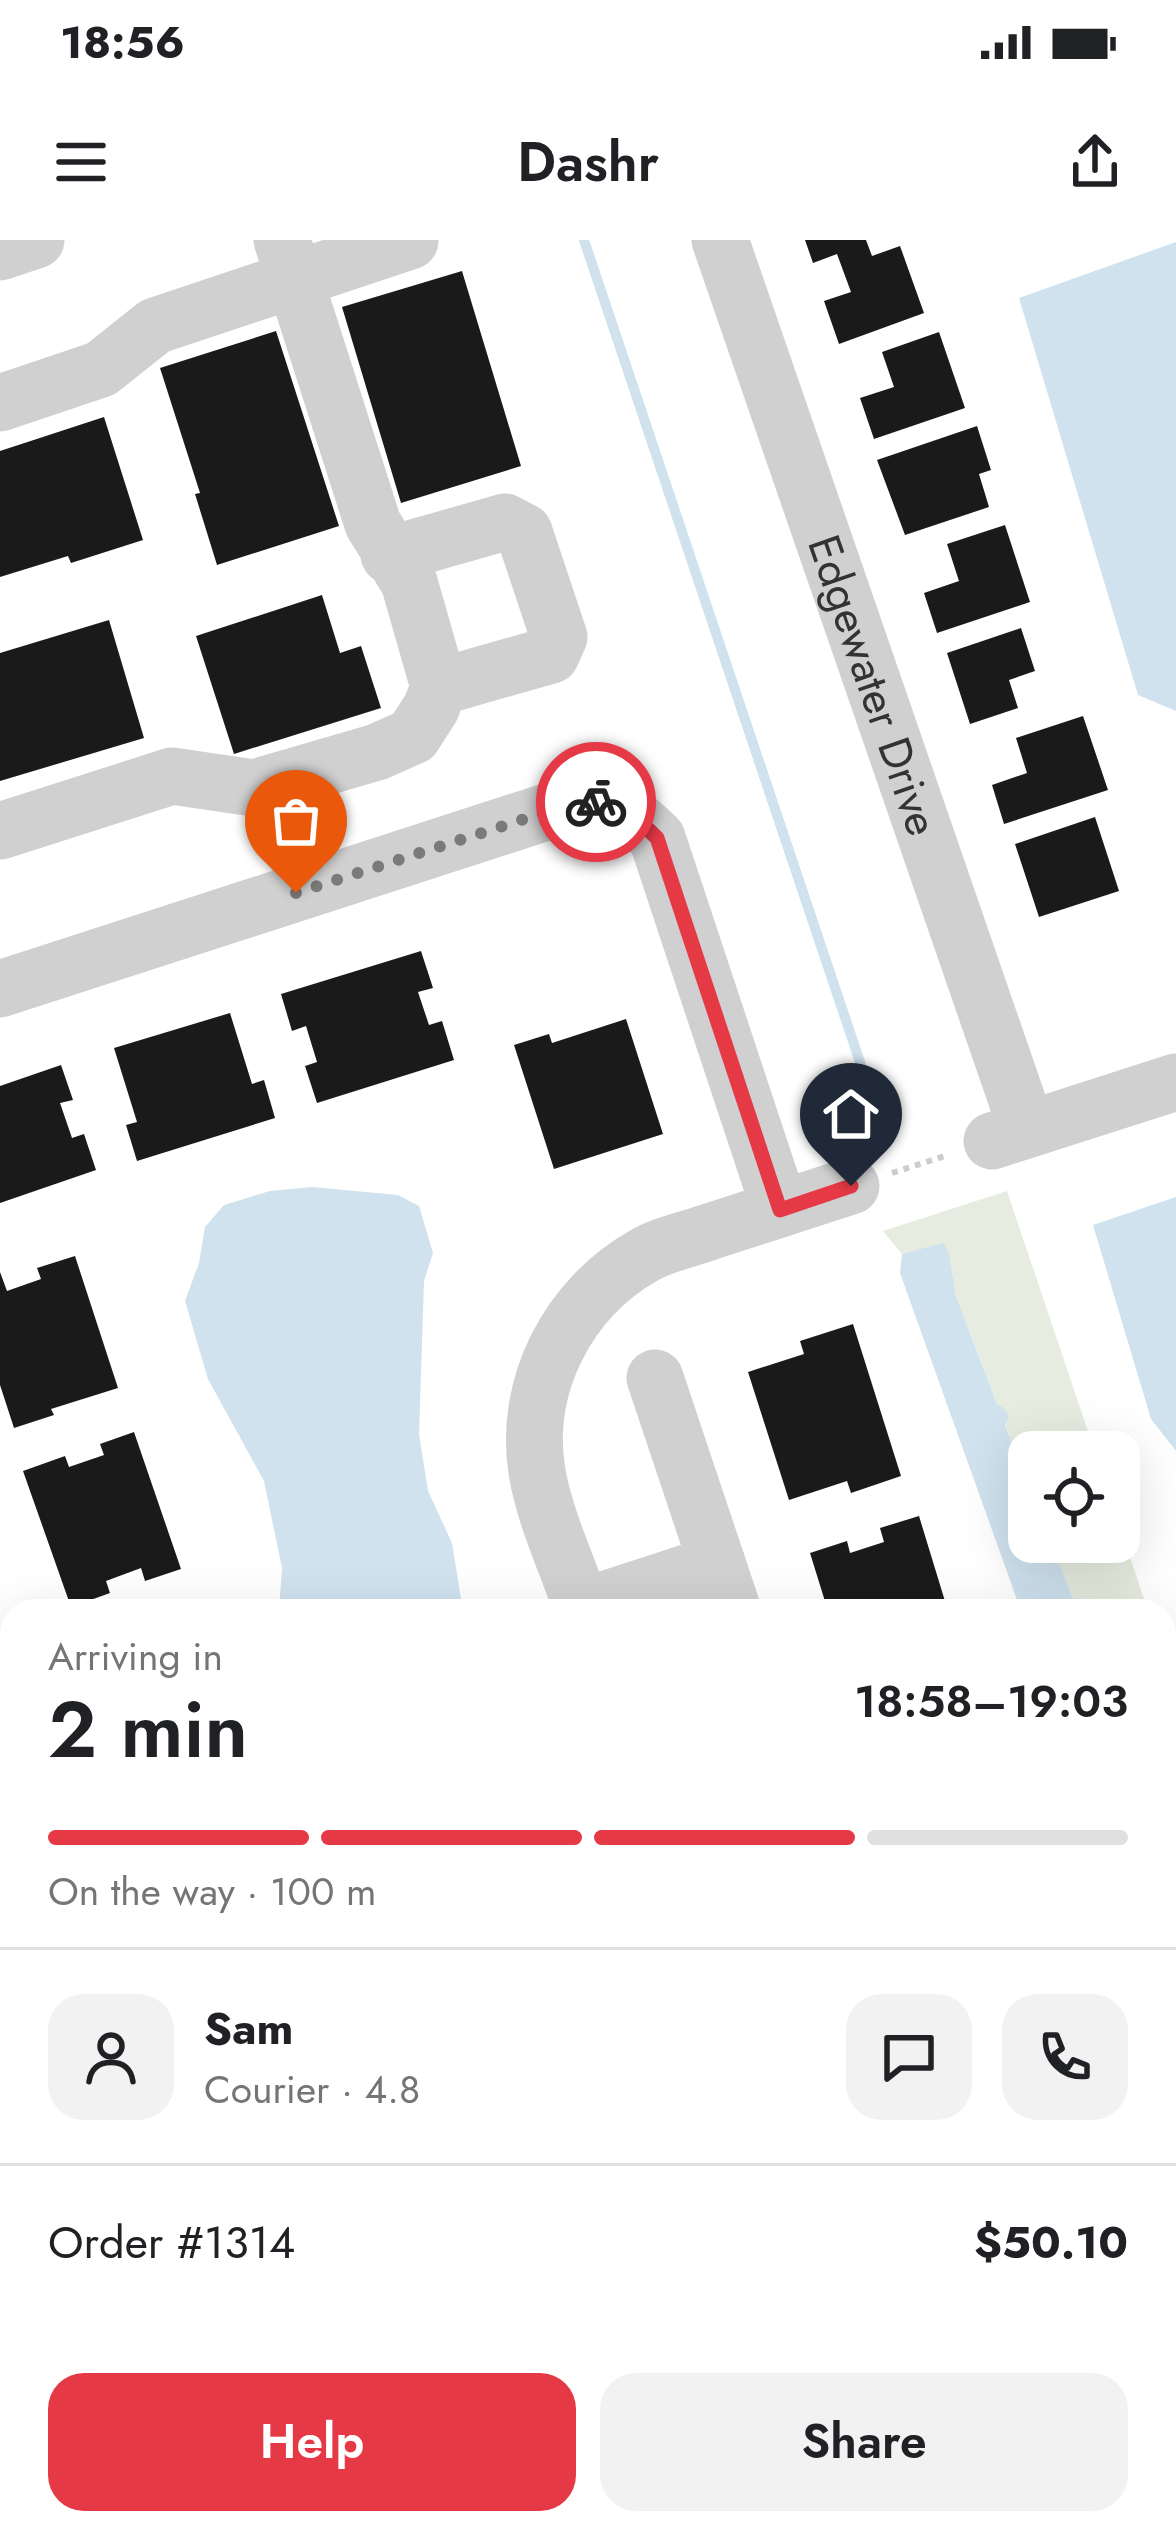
<!DOCTYPE html>
<meta charset="utf-8">
<style>
body{margin:0;font-family:Jost,sans-serif;background:#f2f2f2;color:#202124;height:100vh;display:flex;flex-direction:column;font-size:45px;white-space:nowrap}
*{box-sizing:border-box;margin:0}
p{font-size:39px;color:#757577}
.icon{flex:none;width:66px;height:66px;fill:none;stroke:currentColor;stroke-width:2;stroke-linecap:round;stroke-linejoin:round}
.map{position:relative;flex:1;overflow:hidden}
.panel{position:absolute;left:0px;top:1359px;width:1176px;height:936px;display:flex;flex-direction:column;background:#fff;border-radius:36px 36px 0 0;box-shadow:0 12px 48px #0002}
.panel>*{flex:none}
.tools{position:absolute;left:1008px;top:1191px;display:grid;gap:24px}
.tools a{display:grid;place-items:center;width:132px;height:132px;border-radius:24px;background:#fff;box-shadow:0 12px 48px #0002;font-size:60px}
.pin{position:absolute;display:grid;place-items:center;width:102px;height:102px;color:#fff;margin:-123px -51px;border-radius:50% 50% 50% 0;rotate:-45deg;box-shadow:0 0 12px #0007}
.pin .icon{rotate:45deg}
.courier{position:absolute;display:grid;place-items:center;width:120px;height:120px;margin:-60px;border:9px solid #e63946;border-radius:50%;background:#fff;color:#222;box-shadow:0 3px 15px #0007}
.summary em{font-style:normal;font-weight:600}
.summary div{display:flex;flex-direction:column-reverse}
.summary{display:flex;align-items:center;justify-content:space-between;height:204px;padding:0 48px}
h1{font-size:78px;font-weight:600;line-height:90px}
.bar{display:grid;grid-template-columns:repeat(4,1fr);gap:18px 12px;align-content:center;height:144px;padding:0 48px}
.bar i{height:15px;border-radius:9px;background:#e0e0e0}
.bar .active{background:#e63946}
.bar p{grid-column:span 4}
.line{display:flex;align-items:center;gap:30px;padding:0 48px;border-top:3px solid #e0e0e0}
.line div{flex:1}
.round{display:grid;place-items:center;flex:none;width:126px;height:126px;border-radius:36px;background:#f2f2f2}
.cta{display:flex;gap:24px;margin-top:auto;padding:24px 48px}
.cta a{flex:1;height:138px;border-radius:36px;background:#e63946;color:#fff;font-size:48px;font-weight:600;line-height:138px;text-align:center}
.cta a+a{background:#f2f2f2;color:#202124}
.status{display:flex;justify-content:space-between;align-items:center;height:84px;padding:0 60px;background:#fff;direction:ltr}
.status svg{height:33px;fill:currentColor}
header{display:flex;justify-content:space-between;align-items:center;height:156px;padding:0 48px;background:#fff;font-size:54px;font-weight:600}
.map>svg:first-child{display:block}
.green{fill:#e6ecdf}
.water{fill:#cfe2ee}
.lines{fill:none;stroke-linecap:round;stroke-linejoin:round}
.stream{stroke:#cfe2ee;stroke-width:10}
.building{fill:#1a1a1a}
.path{stroke:#cdcdcd;stroke-width:6;stroke-dasharray:6 6;stroke-linecap:butt}
.minor{stroke:#d0d0d0;stroke-width:57}
.done{stroke:#7a7a7a;stroke-width:12;stroke-dasharray:0 21.6}
.route{stroke:#e63946;stroke-width:15}
.labels{text-anchor:middle;dominant-baseline:central;stroke-width:12;stroke-linejoin:round;paint-order:stroke}
.street-label{font-size:45px;fill:#333;stroke:#fff}
</style>
<div class="status"><b>18:56</b><svg viewBox="0 0 49 12"><path d="M0 12V9h3v3zM5 12V6h3v6zM10 12V3h3v9zM15 12V0h3v12zM26 1h20v11H26zM47 4h2v5h-2z"/></svg></div>
<header><svg class="icon" aria-label="menu" viewBox="0 0 24 24"><path d="M4 6h16M4 12h16M4 18h16"/></svg>Dashr<svg class="icon" aria-label="share" viewBox="0 0 24 24"><path d="M12 15V3M7 8l5-5 5 5M5 13v7h14v-7"/></svg></header>
<div class="map">
<svg width="1176" height="2295" viewBox="0 0 1176 2295">
<rect width="100%" height="100%" fill="#fff"/>
<!-- green -->
<path class="green" d="M1007,951L1095,1212H1029V1247L956,1056L949,1013L943,1004L902,1014L883,991Z
M1119,1284L1148,1371H1078L1051,1302H1119Z
M1164,1418L1176,1453V1674L1164,1637Z"/>
<!-- water -->
<path class="water" d="M1176,2V471L1138,455L1019,58Z
M312,947L398,955L419,966L433,1013L424,1041L419,1194L428,1251L452,1303L463,1371H279L282,1328L264,1241L208,1139L185,1061L199,1023L205,987L224,965L270,951Z
M1176,957V1211L1151,1179L1093,985Z
M943,1003L949,1013L956,1056L997,1164L1005,1169L1009,1177L1005,1185L1029,1247V1302H1051L1078,1371H1021L900,1033L902,1014Z
M1164,1637L1176,1674V1838L1164,1804Z"/>
<g class="lines">
<!-- stream -->
<path class="stream" d="M584,0L868,846"/>
</g>
<!-- building -->
<path class="building" d="M805,0H866L872,16L900,6L924,73L839,104L824,61L851,52L837,14L813,23Z
M462,31L521,226L401,263L342,67Z
M276,91L339,286L217,325L195,254L200,253L160,128Z
M939,92L965,168L874,199L860,158L894,147L882,112Z
M104,177L143,300L71,323L68,316L0,337V211Z
M977,186L991,230L979,234L989,267L905,295L877,220Z
M1005,285L1030,362L937,393L924,353L959,341L947,304Z
M322,355L340,413L361,406L381,468L234,514L196,396Z
M109,380L144,498L0,541V413Z
M1021,388L1035,431L1009,440L1018,468L970,484L947,413Z
M1083,476L1108,550L1004,584L992,545L1027,533L1016,498Z
M1095,577L1119,651L1039,677L1015,604Z
M421,711L433,748L418,752L429,785L442,781L454,820L317,863L305,826L317,822L306,786L292,791L281,754Z
M230,773L252,844L264,840L275,878L137,921L126,885L137,882L114,808Z
M626,779L663,894L554,929L514,805L549,794L552,803Z
M61,825L73,860L60,863L72,898L84,894L96,930L0,963V846Z
M75,1016L118,1148L51,1169L54,1175L14,1188L0,1145V1032L7,1051L41,1039L37,1028Z
M853,1084L901,1236L851,1253L847,1241L789,1260L748,1132L804,1114L800,1101Z
M134,1192L181,1329L145,1341L141,1328L106,1341L110,1353L71,1367L23,1231L65,1216L69,1227L104,1215L100,1204Z
M919,1276L948,1371H828L810,1313L847,1301L850,1313L884,1302L880,1288Z
M1164,2059L1176,2092V2133L1164,2137Z
M1176,2193V2295H1128L1124,2283H1164V2197Z"/>
<g class="lines">
<!-- path -->
<path class="path" d="M892,933L948,915"/>
<!-- minor -->
<g class="minor">
<path d="M282,0L373,284L409,342L439,447"/>
<path id="s1" d="M720,0L1027,889"/>
<path d="M0,12L36,0"/>
<path d="M0,163L101,129L155,86L410,1"/>
<path d="M0,591L172,536L254,548L377,512L413,496L431,468L439,447L551,415L559,397L524,292L505,282L389,315"/>
<path d="M0,749L568,565C612,560 626,568 657,598L780,969"/>
<path d="M992,901L1176,842"/>
<path d="M655,1138L733,1371"/>
<path d="M582,1367L717,1323"/>
<path d="M583,1371C568,1326 545,1279 537,1232C523,1145 568,1059 643,1016C663,1004 690,999 712,991C759,976 805,961 851,946"/>
<path d="M0,1463L12,1498"/>
<path d="M0,1738L12,1773"/>
<path d="M0,1968L12,2003"/>
<path d="M109,2283L113,2295"/>
<path d="M186,2283L190,2295"/>
<path d="M848,2283L851,2295"/>
<path d="M894,2283L898,2295"/>
<path d="M1026,2283L1030,2295"/>
<path d="M537,2295L566,2283"/>
</g>
</g>
<g class="lines">
<!-- done -->
<path class="done" d="M296,653L568,565L596,562"/>
<!-- route -->
<path class="route" d="M596,562L632,574L657,598L780,970L851,946"/>
</g>
<g class="labels">
<!-- street labels -->
<g class="street-label">
<text stroke="none"><textPath href="#s1" startOffset="471">Edgewater Drive</textPath></text>
</g>
</g>
</svg>
<div class="tools">
<a><svg class="icon" aria-label="locate" viewBox="0 0 24 24"><circle cx="12" cy="12" r="6"/><path d="M12 2v4M12 18v4M2 12h4M18 12h4"/></svg></a>
</div>
<div class="pin" style="left:296px;top:653px;background:#ea580c"><svg class="icon" aria-label="bag" viewBox="0 0 24 24"><path d="M5 8h14l-1 12H6zM9 8a3 3 0 0 1 6 0"/></svg></div>
<div class="pin" style="left:851px;top:946px;background:#1f2937"><svg class="icon" aria-label="home" viewBox="0 0 24 24"><path d="M3 11l9-7 9 7M6 9v11h12V9"/></svg></div>
<div class="courier" style="left:596px;top:562px"><svg class="icon" aria-label="bike" viewBox="0 0 24 24"><circle cx="6" cy="16" r="4"/><circle cx="18" cy="16" r="4"/><path d="M6 16l4-8h5l3 8M10 8l3 8H6M13 5h3"/></svg></div>
<section class="panel">
<div class="summary"><div><h1>2 min</h1><p>Arriving in</p></div><em>18:58–19:03</em></div>
<div class="bar"><i class="active"></i><i class="active"></i><i class="active"></i><i></i><p>On the way · 100 m</p></div>
<div class="line" style="height:216px"><a class="round"><svg class="icon" aria-label="person" viewBox="0 0 24 24"><circle cx="12" cy="8" r="4"/><path d="M4 21q1-7 8-7t8 7"/></svg></a><div><b>Sam</b><p>Courier · 4.8</p></div><a class="round"><svg class="icon" aria-label="chat" viewBox="0 0 24 24"><path d="M4 5h16v11H9l-5 4z"/></svg></a><a class="round"><svg class="icon" aria-label="phone" viewBox="0 0 24 24"><path d="M5 4h4l2 5-3 2q2 4 5 5l2-3 5 2v4C11 20 4 13 5 4z"/></svg></a></div>
<div class="line" style="height:156px"><div>Order #1314</div><b>$50.10</b></div>
<div class="cta"><a>Help</a><a>Share</a></div>
</section>
</div>
